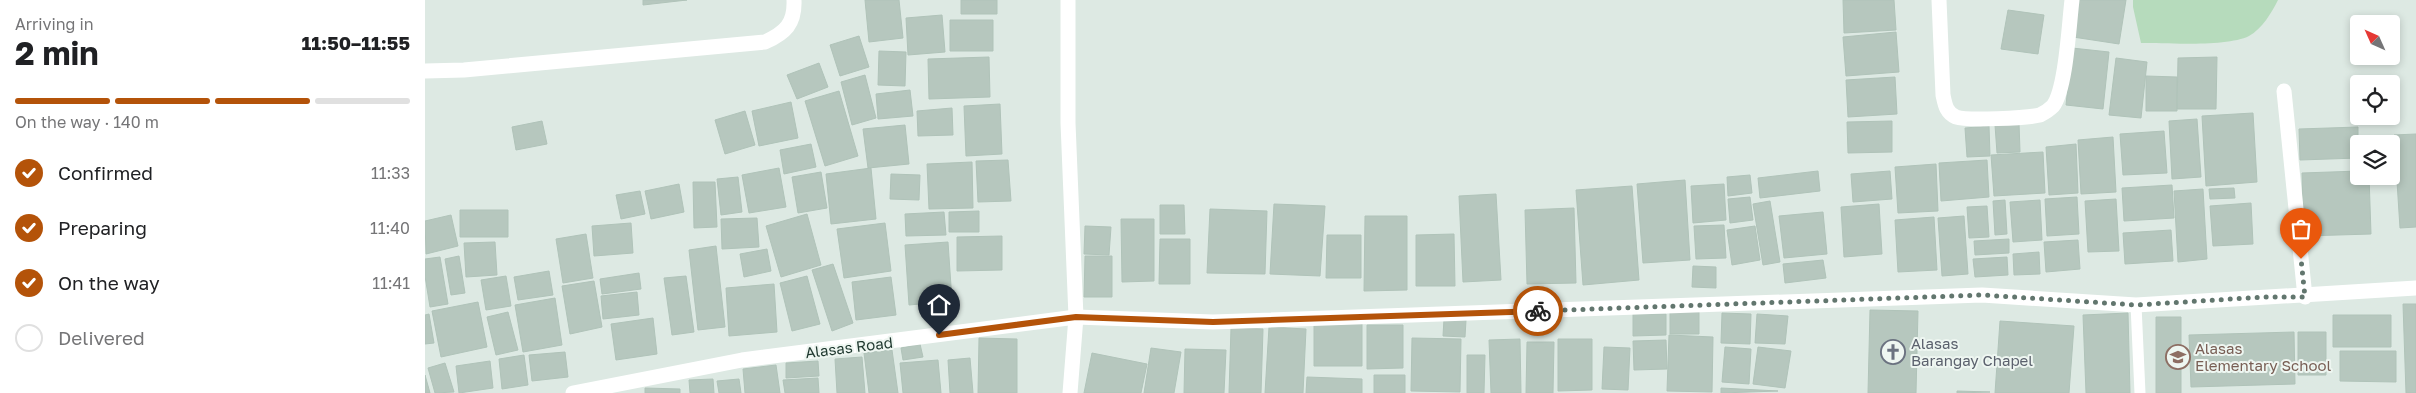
<!DOCTYPE html>
<meta charset="utf-8">
<style>
body{margin:0;font-family:"Golos Text",sans-serif;background:#f6f6f6;color:#202124;height:100vh;display:flex;flex-direction:column;font-size:19px;white-space:nowrap}
*{box-sizing:border-box;margin:0}
p{font-size:16px;color:#757577}
.icon{flex:none;width:28px;height:28px;fill:none;stroke:currentColor;stroke-width:2;stroke-linecap:round;stroke-linejoin:round}
.map{position:relative;flex:1;overflow:hidden}
.drawer{display:flex;flex-direction:column;background:#fff;width:425px}
.drawer>*{flex:none}
.needle{width:32px;rotate:315deg}
.controls{position:absolute;left:1925px;top:15px;display:grid;gap:10px}
.controls a{display:grid;place-items:center;width:50px;height:50px;border-radius:5px;background:#fff;box-shadow:0 2px 8px #0003;font-size:25px}
.pin{position:absolute;display:grid;place-items:center;width:42px;height:42px;color:#fff;margin:-51px -21px;border-radius:50% 50% 50% 0;rotate:-45deg;box-shadow:0 0 5px #0007}
.pin .icon{rotate:45deg}
.courier{position:absolute;display:grid;place-items:center;width:50px;height:50px;margin:-25px;border:4px solid #b45309;border-radius:50%;background:#fff;color:#222;box-shadow:0 1px 6px #0007}
.summary em{font-style:normal;font-weight:700}
.summary div{display:flex;flex-direction:column-reverse}
.summary{display:flex;align-items:center;justify-content:space-between;height:85px;padding:0 15px}
h1{font-size:32px;font-weight:700;line-height:38px}
.bar{display:grid;grid-template-columns:repeat(4,1fr);gap:8px 5px;align-content:center;height:60px;padding:0 15px}
.bar i{height:6px;border-radius:4px;background:#e0e0e0}
.bar .active{background:#b45309}
.bar p{grid-column:span 4}
ol{padding:0 15px;list-style:none}
li{display:flex;align-items:center;gap:15px;height:55px}
li p{margin-inline-start:auto}
li .icon{padding:5px;border-radius:50%;background:#b45309;color:#fff;stroke-width:4}
li:last-child{color:#757577}
li i{width:28px;height:28px;border:2px solid #e0e0e0;border-radius:50%}
main{display:flex;flex:1;min-height:0}
.map>svg:first-child{display:block}
.green{fill:#b6dbbc}
.building{fill:#b6c7be;stroke:#b0c3b9}
.lines{fill:none;stroke-linecap:round;stroke-linejoin:round}
.service{stroke:#fff;stroke-width:11}
.minor{stroke:#fff;stroke-width:15}
.tertiary{stroke:#fff;stroke-width:15}
.done{stroke:#62766e;stroke-width:5;stroke-dasharray:0 9}
.route{stroke:#b45309;stroke-width:6}
.labels{text-anchor:middle;dominant-baseline:central;stroke-width:4;stroke-linejoin:round;paint-order:stroke}
.worship-label{font-size:15px;fill:#5b616d;stroke:#eef6f1;text-anchor:start}
.street-label{font-size:15px;fill:#1f382f;stroke:#eef6f1}
.education-label{font-size:15px;fill:#785e54;stroke:#eef6f1;text-anchor:start}
</style>
<main>
<section class="drawer">
<div class="summary"><div><h1>2 min</h1><p>Arriving in</p></div><em>11:50–11:55</em></div>
<div class="bar"><i class="active"></i><i class="active"></i><i class="active"></i><i></i><p>On the way · 140 m</p></div>
<ol>
<li><svg class="icon" aria-label="check" viewBox="0 0 24 24"><path d="M5 12l5 5 9-10"/></svg>Confirmed<p>11:33</p></li>
<li><svg class="icon" aria-label="check" viewBox="0 0 24 24"><path d="M5 12l5 5 9-10"/></svg>Preparing<p>11:40</p></li>
<li><svg class="icon" aria-label="check" viewBox="0 0 24 24"><path d="M5 12l5 5 9-10"/></svg>On the way<p>11:41</p></li>
<li><i></i>Delivered</li>
</ol>
</section>
<div class="map">
<svg width="1991" height="393" viewBox="0 0 1991 393">
<rect width="100%" height="100%" fill="#dde9e3"/>
<!-- green -->
<path class="green" d="M1708,0H1853C1847,12 1837,29 1824,36C1802,47 1743,43 1716,43L1708,7Z"/>
<!-- building -->
<path class="building" d="M218,0H262L218,5Z
M440,0H474L478,38L444,42Z
M536,0H572V14H536Z
M1418,0H1469L1471,30L1419,33Z
M1654,0H1701L1694,44L1648,37Z
M1583,10L1619,15L1613,54L1576,49Z
M517,15L520,52L483,55L481,18Z
M525,20H568V51H525Z
M1471,32L1474,72L1421,76L1418,37Z
M434,36L444,67L415,76L405,45Z
M1647,48L1684,52L1678,109L1641,105Z
M454,51L481,52L480,86L453,85Z
M564,57L565,97L504,99L503,59Z
M1792,57L1791,109H1752L1753,58Z
M1691,58L1722,62L1716,118L1684,115Z
M394,63L403,87L372,99L362,75Z
M440,75L451,118L427,125L416,82Z
M1721,76L1752,77V111H1721Z
M1470,77L1472,114L1423,117L1421,80Z
M485,90L488,116L453,119L451,94Z
M414,91L433,156L400,166L380,101Z
M366,102L373,138L334,146L327,111Z
M575,104L577,154L541,156L539,106Z
M527,108L528,135L493,136L492,111Z
M320,111L330,145L300,154L290,120Z
M1828,113L1832,182L1781,186L1777,116Z
M1772,119L1776,177L1747,179L1744,121Z
M117,121L122,144L91,150L87,127Z
M1467,121V152L1423,153L1422,122Z
M1594,123L1595,152L1572,153L1570,125Z
M480,125L484,164L443,168L438,129Z
M1564,126L1565,156L1542,157L1540,128Z
M1933,127V158L1875,160L1874,129Z
M1739,131L1742,173L1698,175L1695,134Z
M1991,134V227L1975,228L1969,135Z
M1688,137L1691,192L1656,194L1653,140Z
M386,144L391,167L359,174L355,150Z
M1651,144L1653,193L1624,195L1621,147Z
M1618,152L1620,193L1569,196L1566,155Z
M583,160L586,201L553,202L551,161Z
M1562,160L1564,197L1516,201L1514,163Z
M547,162L548,208L504,209L502,164Z
M1511,164L1513,211L1473,213L1470,167Z
M354,168L361,207L324,213L317,175Z
M446,168L451,219L406,224L401,174Z
M1393,171L1395,191L1335,198L1333,178Z
M1465,171L1467,199L1428,202L1426,174Z
M1934,171V176H1944L1946,234L1879,236L1877,173Z
M396,172L402,208L373,213L367,177Z
M466,174L495,175L494,200L465,199Z
M1325,175L1327,193L1303,196L1302,177Z
M313,177L317,212L296,215L292,179Z
M1260,180L1265,260L1218,263L1212,184Z
M268,182H290L292,227L269,228Z
M254,184L259,212L226,219L220,191Z
M1299,184L1301,220L1268,223L1266,186Z
M1747,185L1749,218L1699,221L1697,188Z
M1207,186L1214,280L1158,285L1151,190Z
M1809,188L1810,198L1785,199L1784,189Z
M1778,189L1782,259L1753,262L1749,191Z
M215,191L220,214L196,219L191,195Z
M1071,194L1076,280L1038,282L1034,196Z
M1325,197L1328,220L1305,223L1303,199Z
M1652,197L1654,234L1622,236L1620,199Z
M1691,199L1694,251L1663,252L1660,201Z
M1580,200L1582,234L1570,235L1568,201Z
M1615,200L1617,240L1588,242L1585,202Z
M1345,201L1355,262L1338,265L1328,204Z
M1826,203L1828,244L1788,246L1785,206Z
M849,204L900,206L895,276L845,274Z
M1454,204L1457,254L1419,257L1416,207Z
M735,205H759L760,234H735Z
M1562,206L1564,237L1544,238L1542,207Z
M1149,208L1151,283L1102,284L1100,210Z
M785,209L842,211L840,274L782,273Z
M35,210H83V237H35Z
M554,211V232H524V212Z
M519,212L521,235L481,236L480,214Z
M1398,212L1402,254L1359,258L1354,216Z
M382,214L396,265L356,277L341,226Z
M26,215L33,246L1,254L0,221Z
M940,216H982V290L939,291Z
M1539,216L1543,274L1517,276L1513,218Z
M1509,217L1512,270L1473,272L1470,220Z
M332,218L334,247L297,249L296,219Z
M696,219H729V281L697,282Z
M206,223L208,253L169,256L167,226Z
M460,223L466,271L419,278L412,229Z
M1299,225L1301,258L1271,259L1269,226Z
M660,226L686,227L684,255L659,254Z
M1330,226L1335,260L1307,265L1302,230Z
M1746,230L1748,261L1700,264L1698,233Z
M161,234L168,278L138,283L131,239Z
M1029,234L1030,286H991V235Z
M902,235H936V278H901Z
M577,236V270L532,271V237Z
M735,239H765V284H734Z
M1584,239V253L1550,255L1549,241Z
M1653,240L1655,269L1621,272L1619,242Z
M70,242L72,275L41,277L39,243Z
M523,242L527,301L484,305L480,245Z
M291,246L300,327L273,330L264,250Z
M342,249L346,271L319,277L315,254Z
M1614,252L1615,274L1589,275L1588,254Z
M34,256L40,293L26,295L20,259Z
M660,256H687V297H659Z
M15,257L23,304L5,307L0,276V259Z
M1582,257L1583,275L1550,277L1548,259Z
M1398,260L1401,278L1360,283L1358,264Z
M408,264L428,323L407,331L387,270Z
M1268,266L1291,267V288L1267,287Z
M124,271L128,295L93,300L89,277Z
M214,273L216,289L177,294L175,279Z
M81,276L86,306L61,310L56,280Z
M261,276L269,332L247,335L239,278Z
M382,276L395,324L367,331L355,283Z
M466,277L471,315L431,320L427,282Z
M169,281L177,327L145,334L137,286Z
M349,284L352,332L304,336L301,288Z
M212,292L214,315L178,319L176,296Z
M130,298L137,345L98,352L90,305Z
M53,302L62,347L16,357L7,311Z
M1978,304H1991V393H1981Z
M1445,310L1493,311L1491,393H1443Z
M83,312L93,350L71,355L62,317Z
M1245,312H1274V334H1245Z
M1297,313L1326,314L1325,344L1296,343Z
M1703,313L1705,393H1661L1658,315Z
M4,314L9,343L0,344V315Z
M1208,314H1241V335L1208,336Z
M1332,314L1363,316L1360,344L1330,343Z
M1908,315H1966V347H1908Z
M1731,317H1756V393H1731Z
M228,318L232,354L191,360L186,324Z
M1019,319L1041,320L1040,337L1018,336Z
M937,321V366H889V322Z
M1575,321L1649,326L1644,393H1570Z
M942,325H978V368L942,369Z
M844,327L881,329L878,393H840Z
M806,328L838,329L836,393H804Z
M1869,332L1870,384L1766,387L1764,335Z
M1873,332H1901V375H1873Z
M1244,335L1288,337L1287,392L1242,391Z
M554,338L592,339V393H553Z
M987,338L1036,339L1035,392L986,391Z
M1095,339L1096,393H1066L1064,340Z
M1133,339H1167V390L1133,391Z
M1241,340L1242,369L1209,370L1208,341Z
M1102,342H1129L1128,393H1101Z
M495,344L498,357L478,360L476,348Z
M1179,347L1205,348L1203,390L1177,389Z
M1300,347L1326,349L1324,384L1297,382Z
M1333,347L1366,351L1360,388L1328,384Z
M726,348L756,352L749,393H719Z
M760,349L801,350L799,393H759Z
M467,350L473,393H444L439,353Z
M1915,351H1971V382L1915,381Z
M140,352L143,377L107,381L104,355Z
M667,353L722,364L716,393H659Z
M99,355L103,385L77,389L74,359Z
M1042,355H1060L1059,393H1042Z
M437,357L440,393H412L410,359Z
M545,358L548,393H525L523,360Z
M513,360L516,393H478L475,363Z
M65,361L68,388L34,393L31,366Z
M393,361L394,376L361,378V363Z
M20,363L29,392L10,393L3,368Z
M351,365L355,393H320L318,369Z
M0,375L5,393H0Z
M949,375H980V393H949Z
M882,377L937,379V393H881Z
M393,378L394,393H360L358,380Z
M288,379L289,393H265L264,380Z
M314,379L316,393H294L292,381Z
M220,388L255,389V393H220Z
M1296,388L1353,391L1296,393Z
M1532,391L1565,392L1532,393Z"/>
<g class="lines">
<!-- service -->
<path class="service" d="M1711,305L1715,393"/>
<!-- minor -->
<path class="minor" d="M643,0V123L651,317L645,393
M1514,0L1518,95C1520,104 1521,113 1531,117C1542,121 1602,118 1615,115C1619,113 1625,109 1628,106C1641,89 1644,24 1647,0
M0,71L39,70L340,42C360,33 370,24 369,0
M1859,91L1880,297"/>
<!-- tertiary -->
<path class="tertiary" d="M148,393L317,360L651,317L788,322L1557,295L1711,305L1991,288"/>
</g>
<g class="lines">
<!-- done -->
<path class="done" d="M1113,311L1557,295L1711,305L1839,297H1880L1876,259"/>
<!-- route -->
<path class="route" d="M514,335L651,317L788,322L1113,311"/>
</g>
<!-- icons -->
<defs>
<symbol id="church-ring" viewBox="-11 -11 22 22"><circle r="9.5" fill="#eef6f1" stroke="#6b7280" stroke-width="1.5"/><path d="M-1.2-6h2.4v3.5h3.3v2.4h-3.3V6h-2.4V-.1h-3.3v-2.4h3.3Z" fill="#6b7280"/></symbol>
<symbol id="school-ring" viewBox="-11 -11 22 22"><circle r="9.5" fill="#eef6f1" stroke="#8d6e63" stroke-width="1.5"/><path d="M0-5L7-2L0 1L-7-2ZM-4 1L0 2.5L4 1V4Q0 6-4 4Z" fill="#8d6e63"/></symbol>
</defs>
<g fill-rule="evenodd">
<use href="#church-ring" x="1454" y="338" width="28" height="28"/>
<use href="#school-ring" x="1739" y="343" width="28" height="28"/>
</g>
<g class="labels">
<!-- worship labels -->
<g class="worship-label">
<text x="1486" y="343">Alasas<tspan x="1486" dy="17">Barangay Chapel</tspan></text>
</g>
<!-- street labels -->
<g class="street-label">
<text transform="translate(424 347) rotate(-7)">Alasas Road</text>
</g>
<!-- education labels -->
<g class="education-label">
<text x="1770" y="348">Alasas<tspan x="1770" dy="17">Elementary School</tspan></text>
</g>
</g>
</svg>
<div class="controls">
<a><svg class="needle" viewBox="-14 -14 28 28"><path d="M0-13l5 13h-10z" fill="#e53935"/><path d="M0 13l5-13h-10z" fill="#757577"/></svg></a>
<a><svg class="icon" aria-label="locate" viewBox="0 0 24 24"><circle cx="12" cy="12" r="6"/><path d="M12 2v4M12 18v4M2 12h4M18 12h4"/></svg></a>
<a><svg class="icon" aria-label="layers" viewBox="0 0 24 24"><path d="M12 4l9 5-9 5-9-5zM3 14l9 5 9-5"/></svg></a>
</div>
<div class="pin" style="left:1876px;top:259px;background:#ea580c"><svg class="icon" aria-label="bag" viewBox="0 0 24 24"><path d="M5 8h14l-1 12H6zM9 8a3 3 0 0 1 6 0"/></svg></div>
<div class="pin" style="left:514px;top:335px;background:#1f2937"><svg class="icon" aria-label="home" viewBox="0 0 24 24"><path d="M3 11l9-7 9 7M6 9v11h12V9"/></svg></div>
<div class="courier" style="left:1113px;top:311px"><svg class="icon" aria-label="bike" viewBox="0 0 24 24"><circle cx="6" cy="16" r="4"/><circle cx="18" cy="16" r="4"/><path d="M6 16l4-8h5l3 8M10 8l3 8H6M13 5h3"/></svg></div>
</div>
</main>
